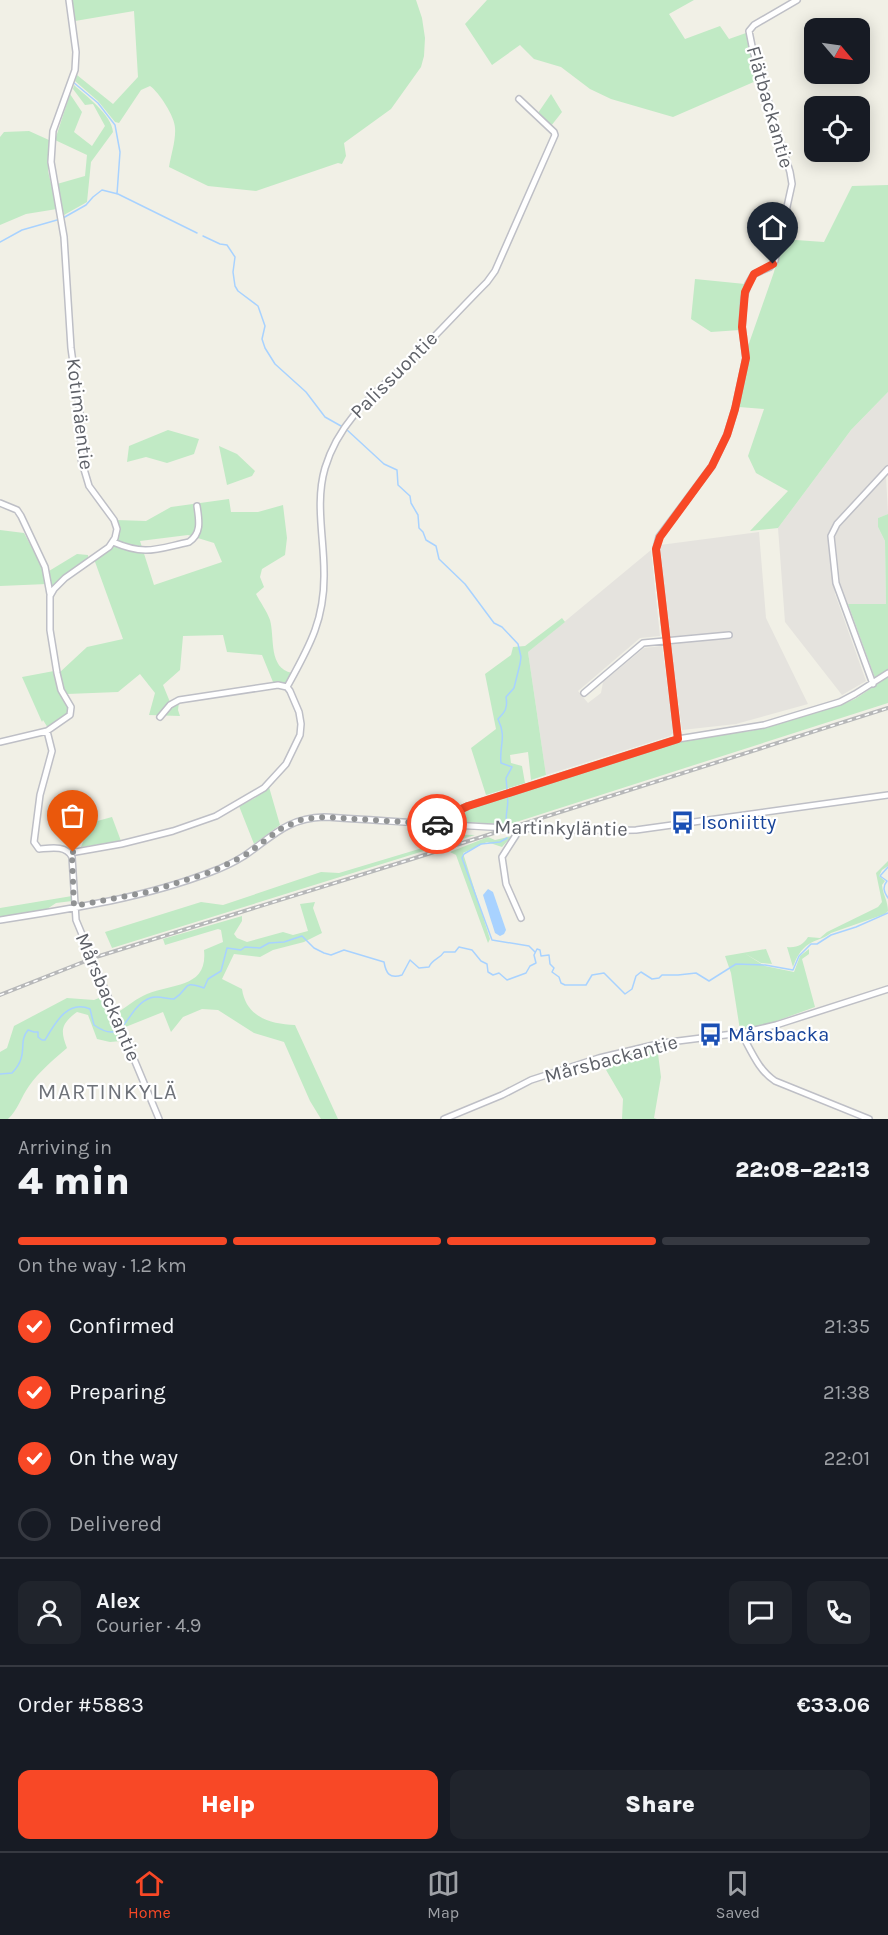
<!DOCTYPE html>
<meta charset="utf-8">
<style>
body{margin:0;font-family:Karla,sans-serif;background:#20242c;color:#f1f3f6;height:100vh;display:flex;flex-direction:column;font-size:22px;white-space:nowrap}
*{box-sizing:border-box;margin:0}
p{font-size:20px;color:#9ea1a6}
.icon{flex:none;width:33px;height:33px;fill:none;stroke:currentColor;stroke-width:2;stroke-linecap:round;stroke-linejoin:round}
.map{position:relative;height:1119px;overflow:hidden}
.side{display:flex;flex-direction:column;background:#171b24;flex:1}
.side>*{flex:none}
.needle{width:39px;rotate:119deg}
.fabs{position:absolute;left:804px;top:18px;display:grid;gap:12px}
.fabs a{display:grid;place-items:center;width:66px;height:66px;border-radius:12px;background:#171b24;box-shadow:0 3px 15px #0003;font-size:30px}
.pin{position:absolute;display:grid;place-items:center;width:51px;height:51px;color:#fff;margin:-62px -26px;border-radius:50% 50% 50% 0;rotate:-45deg;box-shadow:0 0 6px #0007}
.pin .icon{rotate:45deg}
.courier{position:absolute;display:grid;place-items:center;width:60px;height:60px;margin:-30px;border:4px solid #f84826;border-radius:50%;background:#fff;color:#222;box-shadow:0 2px 8px #0007}
.head em{font-style:normal;font-weight:800}
.head div{display:flex;flex-direction:column-reverse}
.head{display:flex;align-items:center;justify-content:space-between;height:102px;padding:0 18px}
h1{font-size:39px;font-weight:800;line-height:45px}
.bar{display:grid;grid-template-columns:repeat(4,1fr);gap:9px 6px;align-content:center;height:72px;padding:0 18px}
.bar i{height:8px;border-radius:4px;background:#363941}
.bar .current{background:#f84826}
.bar p{grid-column:span 4}
.line{display:flex;align-items:center;gap:15px;padding:0 18px;border-top:2px solid #363941}
.line div{flex:1}
.round{display:grid;place-items:center;flex:none;width:63px;height:63px;border-radius:12px;background:#20242c}
ol{padding:0 18px;list-style:none}
li{display:flex;align-items:center;gap:18px;height:66px}
li p{margin-inline-start:auto}
li .icon{padding:6px;border-radius:50%;background:#f84826;color:#fff;stroke-width:4}
li:last-child{color:#9ea1a6}
li i{width:33px;height:33px;border:3px solid #363941;border-radius:50%}
.button{display:flex;gap:12px;margin-top:auto;padding:12px 18px}
.button a{flex:1;height:69px;border-radius:12px;background:#f84826;color:#fff;font-size:24px;font-weight:800;line-height:69px;text-align:center}
.button a+a{background:#20242c;color:#f1f3f6}
.tab-bar{display:flex;justify-content:space-around;align-items:center;height:84px;border-top:2px solid #363941;background:#171b24;font-size:16px;color:#9ea1a6}
.tab-bar a{display:grid;justify-items:center;gap:3px}
.tab-bar .current{color:#f84826}
.map>svg:first-child{display:block}
.industrial{fill:#e5e3de}
.green{fill:#c1eac5;fill-rule:evenodd}
.water{fill:#a8d2ff}
.lines{fill:none;stroke-linecap:round;stroke-linejoin:round}
.stream{stroke:#a8d2ff;stroke-width:1.5}
.minor-casing{stroke:#bebfc6;stroke-width:8}
.minor{stroke:#fff;stroke-width:5}
.rail-casing{stroke:#b7b8b9;stroke-width:4}
.rail{stroke:#fff;stroke-width:1.5;stroke-dasharray:4.5;stroke-linecap:butt}
.done{stroke:#919394;stroke-width:6;stroke-dasharray:0 10.8}
.route{stroke:#f84826;stroke-width:8}
.labels{text-anchor:middle;dominant-baseline:central;stroke-width:4.5;stroke-linejoin:round;paint-order:stroke}
.street-label{font-size:20px;fill:#5e6168;stroke:#fff}
.transit-label{font-size:20px;fill:#164399;stroke:#fff;text-anchor:start}
.quarter-label{font-size:22px;letter-spacing:1.5px;fill:#6f737a;stroke:#fff}
</style>
<div class="map">
<svg width="888" height="1119" viewBox="0 0 888 1119">
<rect width="100%" height="100%" fill="#f1f0e6"/>
<!-- industrial -->
<path class="industrial" d="M888,392V466L828,533L835,594L866,681L842,695L785,622L778,528L851,430Z
M886,476L888,514L878,518V527L885,541L886,604H848L840,582L835,537L839,527Z
M759,532L766,618L808,704L736,724L682,730L670,644L731,637L729,632L669,637L660,545Z
M651,550L660,636L640,638L578,691L588,703L601,693L603,682L644,648L662,646L674,732L670,736L546,775L528,652Z"/>
<!-- green -->
<path class="green" d="M71,0H416L422,18L425,38L424,56L421,67L391,109L344,143L346,156L342,164L338,163L256,191L208,186L169,167C171,155 176,140 175,128C175,117 159,92 150,86L141,90L119,123L115,122L98,101L75,81L77,75L113,104L138,77L134,11L75,21Z
M487,0H694L669,14L685,39L720,26L729,39L746,33L756,81L673,117L611,99L590,89L561,67L534,59L520,45L492,65L465,24Z
M74,85C86,96 112,115 113,132L91,162L87,202L64,215L57,184L85,176L87,155L55,140L70,94L82,112L74,132L92,146L105,126L93,104L85,105L73,89Z
M551,94L562,112L551,126L538,113Z
M29,131L49,140L48,171L57,209L26,214L0,225V137L4,132Z
M888,185V392L851,430L778,528L750,531L788,491L756,473L748,456L764,409L739,407L749,357L747,349L774,272L782,239L824,242L852,186Z
M695,279L745,284L741,298L740,330L711,332L691,319Z
M168,430L199,439L194,454L167,463L146,457L127,462L129,446Z
M219,446L237,454L255,471L252,476L227,485Z
M229,499L231,512H258L283,505L287,538L285,555L262,569L260,577L264,587L256,594C260,602 267,611 270,620C275,638 268,668 292,673L285,684L273,682L262,655L227,652L223,635L183,636L180,670L163,685L170,702H179L178,710L180,716L149,715L155,693L140,674L118,692L67,694L63,689L59,673L87,647L123,639L94,559L116,540V520L146,521L171,507ZM188,535L214,543L222,562L154,585L140,541Z
M888,514V670L875,678L848,604H886L885,541L878,527V518Z
M0,530L24,533L43,568L47,584L0,586Z
M77,554L88,555V559L61,578L51,588L49,571Z
M562,618L565,622L528,652L546,775L531,780L528,752L510,755L511,763L522,766L525,783L486,795L471,748L496,729L485,674L511,655L513,647L525,646Z
M54,671L60,691L68,705L69,710L68,714L48,728L43,720L42,722L22,677Z
M888,677V703L510,824L459,822L462,811L687,739L751,731L838,706L855,699Z
M269,787L280,825L254,844L239,806L255,798Z
M112,817L121,841L81,847L90,823Z
M435,834L475,835L112,948L105,932L201,902L223,905L321,872L339,873L429,846L439,837Z
M512,836L502,847L487,842L463,853L490,939L488,943L456,855L450,852L488,837L495,840Z
M888,861V866L882,870L879,876L885,881L882,885C883,895 888,901 888,911L885,914L831,933C822,940 816,939 809,944C801,949 796,958 793,967L787,947C797,948 803,945 808,937L820,938L827,932L878,907L882,902L876,873Z
M72,896V901L56,903L47,909L0,917V908Z
M315,902L313,908L322,933L304,942L273,950L260,957L234,954L222,979L242,989C246,1017 270,1024 295,1025L338,1119H321L310,1101L284,1042L254,1033L218,1010L202,1009L183,1017L171,1032L163,1012L123,1028L118,1012C128,1006 137,998 147,994C173,983 208,988 204,950L223,942L221,930L218,929L165,945L163,939L242,916V921L234,934L237,938L247,942L283,932L293,935L308,931L300,904Z
M766,949L772,964L761,963L744,953L765,966L794,972L800,956L809,949V954L802,959L815,1007L771,1023L740,1030L731,973L725,956Z
M104,996L121,1041L110,1042L97,1039L88,1015L77,1012C61,1024 60,1030 67,1048C53,1060 39,1072 29,1086C21,1097 18,1110 8,1119H0V1052L7,1048L14,1026L67,998L94,1000Z
M657,1046L661,1077L654,1118L657,1119H622L623,1099L602,1063L603,1059Z"/>
<!-- water -->
<path class="water" d="M488,889L493,892L506,930L504,934L500,936L495,933L483,895Z"/>
<g class="lines">
<!-- stream -->
<path class="stream" d="M73,82L98,103L115,125L120,152L117,194
M63,218L86,205L93,197L102,190L118,194L197,233
M203,236L220,244L227,245L235,257L233,272L235,286L238,291L258,306L265,326L262,339L265,348L275,364L306,392L325,417L341,426
M0,242L22,230L57,220
M346,429L384,464L397,470L398,485L410,496L411,503L418,515L419,528L423,532L426,540L436,546L439,559L465,584L494,623L502,627L518,644L521,657L520,664L514,688L506,697C508,708 505,712 498,719C507,738 499,745 501,763L512,767L506,778L507,789
M507,824C504,814 510,805 507,796
M508,833V831
M507,838L500,842L481,844L464,854L462,858L492,940L529,946L535,952
M888,867L880,876L887,881C882,887 884,892 888,898
M0,1074L12,1073C30,1054 17,1043 28,1030L34,1032H38V1037L42,1040H45C55,1023 68,999 90,1009L94,1025C127,1048 124,1008 150,998C158,995 166,999 174,999C191,988 181,980 204,988L208,979L221,971L227,948L241,950L245,947L260,948L269,943L284,942L302,936L314,948L324,953L331,955L344,950L384,962C386,973 389,979 402,975L410,960L419,968L429,967C432,959 440,959 444,952H455L459,947L472,950L481,961L487,964L488,972L493,975L499,973L507,980L526,973L530,966L536,963L534,955L537,949L540,950L541,956L549,955L550,964L554,968L552,972L559,977L561,983L565,985H586L592,975L604,973L625,994L632,989L636,976L641,972L652,979L659,978L662,975H678L696,973L709,981L736,964L765,965L793,970L799,956L811,944H817L831,935L856,927L888,913"/>
<defs>
<path id="minor" d="M0,503L17,510L21,516L45,567L50,594
M113,542C146,556 156,549 189,542C202,533 199,520 197,506
M873,684L836,583L831,536L837,524L888,469
M287,687C309,647 325,620 324,572C324,538 315,502 325,468C341,415 382,388 421,350C443,328 465,304 487,282L495,271L555,135L554,132L519,99
M584,693L643,643L729,635
M47,731L52,751L40,795L34,842L39,849C51,848 66,845 72,857L76,920L159,1119
M678,739L656,549L659,537L712,466L727,435L735,409L746,358L742,327L744,298L748,284L754,274L770,267L775,261L792,184L790,172L753,51L749,31L754,25L797,0
M0,742L47,731L70,715L71,707L61,690L57,673L50,630V596L54,589L65,578L109,547L115,538L117,529L114,520L89,486L81,459L80,414L71,348L64,237L51,162L53,131L75,70L76,52L69,0
M454,825L457,811L468,806L678,739L764,725L840,702L855,694L888,673
M518,828V832L502,857L506,884L521,918
M70,853L121,844L173,831L216,816L264,788L286,764L300,735L301,724L299,712L290,691L287,687L278,685L179,700L170,705L160,717
M0,920C70,909 144,898 211,872C222,868 233,863 244,856C272,837 287,818 324,817C428,823 532,832 636,830L888,795
M741,1033C751,1050 758,1070 775,1081L869,1119
M444,1119L502,1095L531,1080L599,1058L662,1043L741,1033L776,1025L888,989"/>
</defs>
<!-- minor casing -->
<use href="#minor" class="minor-casing"/>
<!-- minor -->
<use href="#minor" class="minor"/>
<defs>
<path id="rail" d="M0,995L96,957L412,859L888,708"/>
</defs>
<!-- rail casing -->
<use href="#rail" class="rail-casing"/>
<!-- rail -->
<use href="#rail" class="rail"/>
</g>
<g class="lines">
<!-- done -->
<path class="done" d="M73,852L70,853L72,857L74,906L148,892L211,872L244,856L282,828L303,819L324,817L437,824"/>
<!-- route -->
<path class="route" d="M437,824L454,825L457,811L468,806L678,739L656,549L660,537L712,466L727,435L735,409L746,358L742,327L745,292L754,274L773,264"/>
</g>
<!-- icons -->
<defs>
<symbol id="bus-bare" viewBox="-9 -9 18 18"><path d="M-5-6H5V4H4V6H2V4H-2V6H-4V4H-5ZM-3.5-4V0h7V-4ZM-3.5 1.2v1.5H-2V1.2ZM2 1.2v1.5H3.5V1.2Z" fill="#1a4fb4" stroke="#fff" stroke-width="2.5" paint-order="stroke"/></symbol>
</defs>
<g fill-rule="evenodd">
<use href="#bus-bare" x="666" y="806" width="33" height="33"/>
<use href="#bus-bare" x="694" y="1018" width="33" height="33"/>
</g>
<g class="labels">
<!-- street labels -->
<g class="street-label">
<text transform="translate(770 107) rotate(74)">Flätbackantie</text>
<text transform="translate(394 375) rotate(-45)">Palissuontie</text>
<text transform="translate(80 414) rotate(83)">Kotimäentie</text>
<text transform="translate(561 828) rotate(1)">Martinkyläntie</text>
<text transform="translate(108 997) rotate(67)">Mårsbackantie</text>
<text transform="translate(611 1059) rotate(-15)">Mårsbackantie</text>
</g>
<!-- transit labels -->
<g class="transit-label">
<text x="701" y="822">Isoniitty</text>
<text x="728" y="1034">Mårsbacka</text>
</g>
<!-- quarter labels -->
<g class="quarter-label">
<text x="108" y="1092">MARTINKYLÄ</text>
</g>
</g>
</svg>
<div class="fabs">
<a><svg class="needle" viewBox="-14 -14 28 28"><path d="M0-13l5 13h-10z" fill="#e53935"/><path d="M0 13l5-13h-10z" fill="#9ea1a6"/></svg></a>
<a><svg class="icon" aria-label="locate" viewBox="0 0 24 24"><circle cx="12" cy="12" r="6"/><path d="M12 2v4M12 18v4M2 12h4M18 12h4"/></svg></a>
</div>
<div class="pin" style="left:73px;top:852px;background:#ea580c"><svg class="icon" aria-label="bag" viewBox="0 0 24 24"><path d="M5 8h14l-1 12H6zM9 8a3 3 0 0 1 6 0"/></svg></div>
<div class="pin" style="left:773px;top:264px;background:#1f2937"><svg class="icon" aria-label="home" viewBox="0 0 24 24"><path d="M3 11l9-7 9 7M6 9v11h12V9"/></svg></div>
<div class="courier" style="left:437px;top:824px"><svg class="icon" aria-label="car" viewBox="0 0 24 24"><path d="M5 17H2v-5l4-1 3-4h7l3 4 3 1v5h-3M9 17h6M6 11h13"/><circle cx="7" cy="17" r="2"/><circle cx="17" cy="17" r="2"/></svg></div>
</div>
<section class="side">
<div class="head"><div><h1>4 min</h1><p>Arriving in</p></div><em>22:08–22:13</em></div>
<div class="bar"><i class="current"></i><i class="current"></i><i class="current"></i><i></i><p>On the way · 1.2 km</p></div>
<ol>
<li><svg class="icon" aria-label="check" viewBox="0 0 24 24"><path d="M5 12l5 5 9-10"/></svg>Confirmed<p>21:35</p></li>
<li><svg class="icon" aria-label="check" viewBox="0 0 24 24"><path d="M5 12l5 5 9-10"/></svg>Preparing<p>21:38</p></li>
<li><svg class="icon" aria-label="check" viewBox="0 0 24 24"><path d="M5 12l5 5 9-10"/></svg>On the way<p>22:01</p></li>
<li><i></i>Delivered</li>
</ol>
<div class="line" style="height:108px"><a class="round"><svg class="icon" aria-label="person" viewBox="0 0 24 24"><circle cx="12" cy="8" r="4"/><path d="M4 21q1-7 8-7t8 7"/></svg></a><div><b>Alex</b><p>Courier · 4.9</p></div><a class="round"><svg class="icon" aria-label="chat" viewBox="0 0 24 24"><path d="M4 5h16v11H9l-5 4z"/></svg></a><a class="round"><svg class="icon" aria-label="phone" viewBox="0 0 24 24"><path d="M5 4h4l2 5-3 2q2 4 5 5l2-3 5 2v4C11 20 4 13 5 4z"/></svg></a></div>
<div class="line" style="height:78px"><div>Order #5883</div><b>€33.06</b></div>
<div class="button"><a>Help</a><a>Share</a></div>
</section>
<nav class="tab-bar">
<a class="current"><svg class="icon" aria-label="home" viewBox="0 0 24 24"><path d="M3 11l9-7 9 7M6 9v11h12V9"/></svg>Home</a>
<a><svg class="icon" aria-label="map" viewBox="0 0 24 24"><path d="M3 6l6-2 6 2 6-2v14l-6 2-6-2-6 2zM9 4v14M15 6v14"/></svg>Map</a>
<a><svg class="icon" aria-label="saved" viewBox="0 0 24 24"><path d="M7 4h10v16l-5-4-5 4z"/></svg>Saved</a>
</nav>
